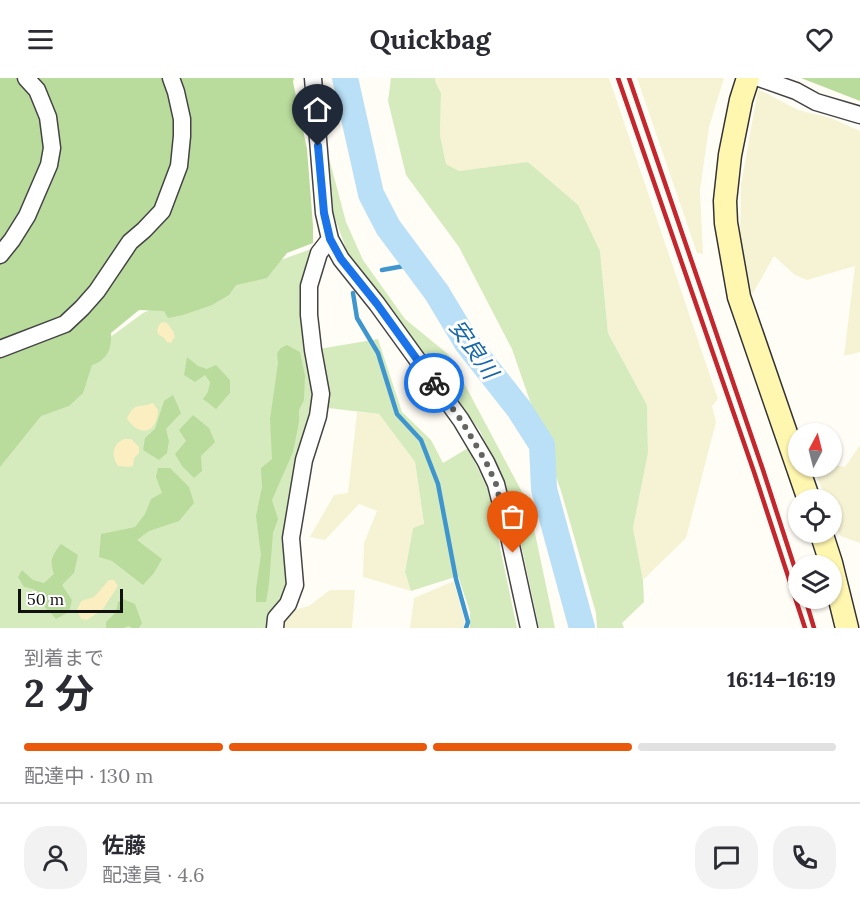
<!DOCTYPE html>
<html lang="ja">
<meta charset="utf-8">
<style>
body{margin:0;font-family:Lora,"Noto Sans JP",serif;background:#f2f2f3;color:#2b2b33;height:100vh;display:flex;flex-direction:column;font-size:22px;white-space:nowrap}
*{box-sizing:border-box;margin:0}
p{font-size:20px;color:#7c7c81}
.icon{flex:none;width:33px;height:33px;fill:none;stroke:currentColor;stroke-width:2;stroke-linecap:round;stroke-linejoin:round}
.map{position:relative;height:550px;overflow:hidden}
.side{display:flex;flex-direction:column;background:#fff;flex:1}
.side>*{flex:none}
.needle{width:39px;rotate:7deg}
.fabs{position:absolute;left:788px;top:345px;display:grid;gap:12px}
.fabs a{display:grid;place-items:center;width:54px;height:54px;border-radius:50%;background:#fff;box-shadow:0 2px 4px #0004;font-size:30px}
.scale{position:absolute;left:18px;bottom:15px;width:105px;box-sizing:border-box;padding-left:6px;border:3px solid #111;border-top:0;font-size:16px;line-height:21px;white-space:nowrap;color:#111;-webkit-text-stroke:4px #fff;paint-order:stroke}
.pin{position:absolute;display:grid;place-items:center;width:51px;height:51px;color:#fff;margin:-62px -26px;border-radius:50% 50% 50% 0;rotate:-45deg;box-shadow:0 0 6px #0007}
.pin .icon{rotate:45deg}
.courier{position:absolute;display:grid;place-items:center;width:60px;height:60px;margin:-30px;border:4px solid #1a73e8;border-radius:50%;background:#fff;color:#222;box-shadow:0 2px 8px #0007}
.overview em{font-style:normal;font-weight:700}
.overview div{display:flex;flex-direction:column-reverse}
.overview{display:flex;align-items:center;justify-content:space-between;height:102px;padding:0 24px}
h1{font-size:39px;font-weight:700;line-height:45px}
.bar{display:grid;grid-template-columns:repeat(4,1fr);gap:9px 6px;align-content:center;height:72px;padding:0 24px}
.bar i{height:8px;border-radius:4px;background:#e1e1e2}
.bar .selected{background:#ea580c}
.bar p{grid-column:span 4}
.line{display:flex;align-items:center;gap:15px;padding:0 24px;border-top:2px solid #e1e1e2}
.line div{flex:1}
.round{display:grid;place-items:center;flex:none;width:63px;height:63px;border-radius:24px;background:#f2f2f3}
header{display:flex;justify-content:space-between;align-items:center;height:78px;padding:0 24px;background:#fff;font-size:27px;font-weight:700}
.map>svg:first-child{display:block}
.farmland{fill:#f6f3d4}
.green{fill:#d5ebbd}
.forest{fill:#b9dc9c}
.sand{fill:#fbeec1}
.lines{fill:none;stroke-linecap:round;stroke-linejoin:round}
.stream{stroke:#3f96cf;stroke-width:4.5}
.river{stroke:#b9e0f7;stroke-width:26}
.street-casing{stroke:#444;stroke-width:19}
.secondary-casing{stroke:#333;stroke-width:25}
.street{stroke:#fff;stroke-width:16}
.secondary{stroke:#fff6b0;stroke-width:22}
.rail{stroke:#c4262e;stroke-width:4.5}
.done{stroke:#646461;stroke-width:6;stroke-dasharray:0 10.8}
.route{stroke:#1a73e8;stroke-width:8}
.labels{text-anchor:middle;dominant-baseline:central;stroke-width:6;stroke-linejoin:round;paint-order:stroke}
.water-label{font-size:22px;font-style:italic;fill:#1768a6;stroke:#fff}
</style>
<header><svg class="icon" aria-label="menu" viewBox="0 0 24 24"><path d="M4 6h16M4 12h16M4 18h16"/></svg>Quickbag<svg class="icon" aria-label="heart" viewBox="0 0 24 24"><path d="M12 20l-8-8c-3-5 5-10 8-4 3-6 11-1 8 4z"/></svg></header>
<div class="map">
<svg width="860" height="550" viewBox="0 0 860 550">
<rect width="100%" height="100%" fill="#fffdf5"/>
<!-- farmland -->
<path class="farmland" d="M435,0H609L718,321L712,328L716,344L686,460L643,502L633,450L648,375L647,327L608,255L600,173L529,84L459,93L446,86L440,57L441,15L435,3Z
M637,0H724L709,49L700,112L703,176L697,175Z
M758,11L798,32L831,40L860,53V274L844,278L855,188L807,202L795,197L774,178L752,217L740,161L741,107Z
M357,334L379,336L415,384L424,447L413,451L405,494L411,513L363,499L364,465L377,433L359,426L325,462L310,459L334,417L348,415Z
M860,367V465L840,458L831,435V422L826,421L813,389L831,388V386L845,389Z
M454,503L465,544L463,550H410L414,520Z
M330,512H355L352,550H280V544L294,532L309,528Z"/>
<!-- green -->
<path class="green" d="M391,0H435V3L441,15L440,57L446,86L459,93L528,84L578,127L600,173L608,255L647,327L648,375L633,450L643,502L644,524L622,545L624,550H597L596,535L561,413L512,271L459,169L406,97L388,23Z
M329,80L346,144L363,182L405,241L449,277L529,427L555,550H539L512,424L480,353L349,179L333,135Z
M314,170L313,323L291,503L268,550H0V374L74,286L143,235L189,215Z
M378,261L402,334L431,362L443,385L468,370L488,412L517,550H470V534L458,498L411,513L405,494L413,450L424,446L415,384L379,336L328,330L319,271Z"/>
<!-- forest -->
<path class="forest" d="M0,0H294L293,4L307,71L313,148V165L287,175L267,200L236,207L229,217L212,227L183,237L168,240L164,233L139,232L111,255C112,269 108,282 92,287L83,315L69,328L41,338L0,389Z
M801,0H860V23Z
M287,267L300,274L305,298L304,322L299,332V344L293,374L272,422L278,441L273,455L269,506L266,524H256V511L261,477L256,438L262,409L261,390L272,381L270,341L278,285L277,275L281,270Z
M187,279L198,288L207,291L216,287L230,302V315L216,331L203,321L208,314L210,304L205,297L195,304L184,297Z
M173,317L181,335L166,351L169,363L167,375L159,382L143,372L145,360L155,351L164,323Z
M193,337L209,350L215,364L201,378L202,393L194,400L182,388L175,376L186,363L179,352Z
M158,390H170L189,409L194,425L179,443L149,453L137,462L162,481L154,495L143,507L112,483L99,479L101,456L135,449L145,436L151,421L162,415L156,399Z
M61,466L78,477L74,495L62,507L72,522L69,534L56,541C53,537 48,533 45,529C38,516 42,512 24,509L18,499L22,492L33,502L44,505L54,496C49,482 52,478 61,466Z
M123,521L135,526L142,545L139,550H132L129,548L124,550H106V544L116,534L118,524Z"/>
<!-- sand -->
<path class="sand" d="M162,244L167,245L173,253L175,258L171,265L167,264L164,260L159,257L157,253L159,247Z
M153,325L158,332C157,356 140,359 127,341C133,324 141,330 153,325Z
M125,361H131L139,369V375L134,380L133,388L128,389L118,388C111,378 112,365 125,361Z
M109,502H114L118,508L103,531L87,542L81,541L77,532L81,523L94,519Z"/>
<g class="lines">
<!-- stream -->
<path class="stream" d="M382,192L415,186
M353,215L357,240L378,275L397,336L421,362L438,406L456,501L468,544L466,550"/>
<!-- river -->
<path class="river" d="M345,0L371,116L388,149L437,215L467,265L519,331L542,367L544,411L582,550"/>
<defs>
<path id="street" d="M313,0L324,135L330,161L341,181L377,226L461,342L486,384L496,406L508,454L529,550
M759,0L796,13L816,24L860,37
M0,177L12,162L27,138L49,87L52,70L48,39L37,12L26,0
M0,271L65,246L82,230L97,213L130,164L144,152L162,133L179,88L182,58V41L176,14L171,0
M275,550L276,540L288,526L295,507L291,460L304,382L318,338L321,316L313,272L309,237V208L319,175L330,161"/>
<path id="secondary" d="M748,0L741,22L730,77L725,123L726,145L739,219L809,422
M821,454L831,485L847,550"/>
</defs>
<!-- street casing -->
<use href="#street" class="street-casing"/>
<!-- secondary casing -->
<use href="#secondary" class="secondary-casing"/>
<!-- street -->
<use href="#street" class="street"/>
<!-- secondary -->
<use href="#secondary" class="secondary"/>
<!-- rail -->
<path class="rail" d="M618,0L754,394L805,550
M629,0L763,392L798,500
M805,520L814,550"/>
</g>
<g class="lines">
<!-- done -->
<path class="done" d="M434,305L461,342L486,384L496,406L513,475"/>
<!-- route -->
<path class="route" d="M318,68L324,135L330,161L341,181L377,226L434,305"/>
</g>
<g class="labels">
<!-- water labels -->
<g class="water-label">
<text transform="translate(474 271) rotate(55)">安良川</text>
</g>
</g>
</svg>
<div class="fabs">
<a><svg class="needle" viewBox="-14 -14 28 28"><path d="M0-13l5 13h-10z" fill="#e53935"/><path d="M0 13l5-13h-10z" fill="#7c7c81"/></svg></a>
<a><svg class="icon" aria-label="locate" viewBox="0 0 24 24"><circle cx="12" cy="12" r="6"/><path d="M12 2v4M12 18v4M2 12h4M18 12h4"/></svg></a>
<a><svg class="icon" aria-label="layers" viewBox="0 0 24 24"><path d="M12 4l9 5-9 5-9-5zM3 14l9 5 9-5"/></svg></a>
</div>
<div class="scale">50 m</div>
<div class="pin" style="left:513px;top:475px;background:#ea580c"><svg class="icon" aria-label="bag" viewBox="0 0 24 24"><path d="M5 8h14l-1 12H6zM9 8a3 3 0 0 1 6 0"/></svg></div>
<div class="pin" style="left:318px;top:68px;background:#1f2937"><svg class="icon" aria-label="home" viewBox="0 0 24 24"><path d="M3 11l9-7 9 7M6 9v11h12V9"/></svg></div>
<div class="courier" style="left:434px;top:305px"><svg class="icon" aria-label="bike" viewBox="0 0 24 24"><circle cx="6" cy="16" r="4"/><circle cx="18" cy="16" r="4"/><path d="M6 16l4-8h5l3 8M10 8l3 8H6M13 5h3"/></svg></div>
</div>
<section class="side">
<div class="overview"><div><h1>2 分</h1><p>到着まで</p></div><em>16:14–16:19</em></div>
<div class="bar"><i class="selected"></i><i class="selected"></i><i class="selected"></i><i></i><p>配達中 · 130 m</p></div>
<div class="line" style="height:108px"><a class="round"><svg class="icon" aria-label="person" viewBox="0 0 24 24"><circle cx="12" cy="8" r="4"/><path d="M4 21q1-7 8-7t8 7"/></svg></a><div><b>佐藤</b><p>配達員 · 4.6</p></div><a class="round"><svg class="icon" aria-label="chat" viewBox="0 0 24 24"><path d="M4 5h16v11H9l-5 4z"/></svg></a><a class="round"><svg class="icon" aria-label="phone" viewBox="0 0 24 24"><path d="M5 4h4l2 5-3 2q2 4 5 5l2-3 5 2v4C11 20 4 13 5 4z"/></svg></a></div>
</section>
